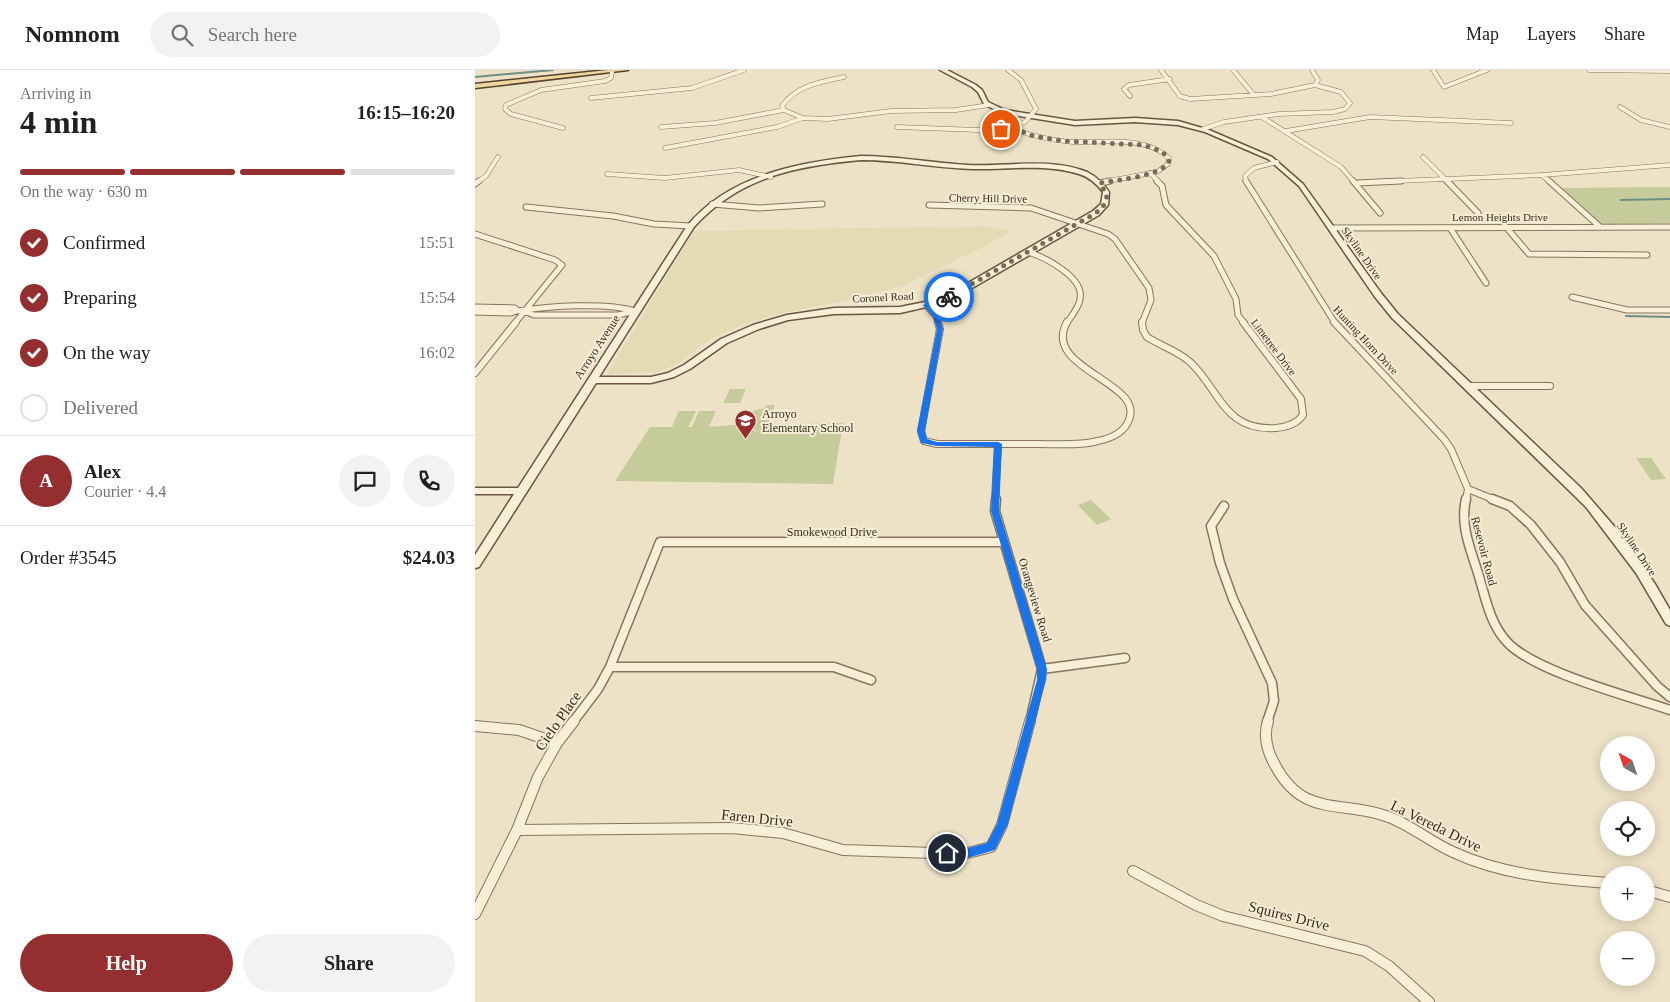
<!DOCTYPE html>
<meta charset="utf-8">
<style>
body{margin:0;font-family:Georgia,serif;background:#f2f2f2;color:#202124;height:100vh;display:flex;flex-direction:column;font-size:19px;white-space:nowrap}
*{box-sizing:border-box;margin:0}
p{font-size:16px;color:#757577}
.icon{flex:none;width:28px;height:28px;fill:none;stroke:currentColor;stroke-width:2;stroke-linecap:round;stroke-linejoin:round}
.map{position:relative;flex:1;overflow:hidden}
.details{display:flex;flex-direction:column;background:#fff;width:475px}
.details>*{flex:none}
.needle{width:32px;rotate:320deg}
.tools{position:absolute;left:1125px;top:666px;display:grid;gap:10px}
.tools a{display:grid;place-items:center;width:55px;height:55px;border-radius:50%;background:#fff;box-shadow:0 2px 12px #0003;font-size:25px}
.pin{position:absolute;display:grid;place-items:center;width:42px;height:42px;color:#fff;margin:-21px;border:2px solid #fff;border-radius:50%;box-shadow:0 1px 5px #0007}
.courier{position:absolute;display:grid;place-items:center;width:50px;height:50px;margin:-25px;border:4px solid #1a73e8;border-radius:50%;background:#fff;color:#222;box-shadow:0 1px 6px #0007}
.overview em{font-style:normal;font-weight:700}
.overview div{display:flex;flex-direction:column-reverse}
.overview{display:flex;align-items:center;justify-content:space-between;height:85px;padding:0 20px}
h1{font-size:32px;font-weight:700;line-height:38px}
.bar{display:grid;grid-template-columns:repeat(4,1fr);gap:8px 5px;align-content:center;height:60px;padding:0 20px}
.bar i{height:6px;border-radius:4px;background:#e0e0e0}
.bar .active{background:#952e2e}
.bar p{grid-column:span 4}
.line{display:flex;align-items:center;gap:12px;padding:0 20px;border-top:1px solid #e0e0e0}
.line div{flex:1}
.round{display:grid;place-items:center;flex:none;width:52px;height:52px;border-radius:26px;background:#f2f2f2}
ol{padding:0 20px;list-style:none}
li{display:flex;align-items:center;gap:15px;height:55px}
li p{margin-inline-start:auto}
li .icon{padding:5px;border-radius:50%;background:#952e2e;color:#fff;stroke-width:4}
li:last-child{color:#757577}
li i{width:28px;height:28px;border:2px solid #e0e0e0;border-radius:50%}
.button{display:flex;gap:10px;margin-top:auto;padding:10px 20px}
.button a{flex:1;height:58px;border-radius:30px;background:#952e2e;color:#fff;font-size:20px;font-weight:700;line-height:58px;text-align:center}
.button a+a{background:#f2f2f2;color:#202124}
header{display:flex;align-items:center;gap:30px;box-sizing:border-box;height:70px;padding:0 25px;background:#fff;border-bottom:1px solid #e0e0e0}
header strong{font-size:24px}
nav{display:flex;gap:28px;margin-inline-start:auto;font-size:18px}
.search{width:350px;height:45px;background:#f2f2f2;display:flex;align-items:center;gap:12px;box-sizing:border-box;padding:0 18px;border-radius:28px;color:#757577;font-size:19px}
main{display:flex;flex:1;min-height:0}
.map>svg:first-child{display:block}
.farmland{fill:#e2dbb3}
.green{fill:#c5cb9a}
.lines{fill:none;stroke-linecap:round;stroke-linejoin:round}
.stream{stroke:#6e8f87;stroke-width:2}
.street-far4-casing{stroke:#88745c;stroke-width:5}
.street-far3-casing{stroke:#88745c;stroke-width:7}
.street-far2-casing{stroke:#88745c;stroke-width:8}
.street-far1-casing{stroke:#88745c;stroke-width:11}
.street-casing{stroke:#88745c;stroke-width:12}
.secondary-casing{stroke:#6a553f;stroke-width:3}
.primary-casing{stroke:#564230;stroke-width:3}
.street-far4{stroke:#f8efd9;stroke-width:4}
.street-far3{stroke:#f8efd9;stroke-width:5}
.street-far2{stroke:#f8efd9;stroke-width:6}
.street-far1{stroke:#f8efd9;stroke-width:8}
.street{stroke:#f8efd9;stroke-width:10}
.secondary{fill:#f8efd9;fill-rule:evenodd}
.primary{fill:#efd79f;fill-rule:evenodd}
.route{fill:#1a73e8}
.done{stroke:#776c59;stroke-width:5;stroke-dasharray:0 9}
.labels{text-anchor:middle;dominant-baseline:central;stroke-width:4;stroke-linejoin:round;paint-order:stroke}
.far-street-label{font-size:11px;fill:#382c1f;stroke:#f5ecd5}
.street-label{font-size:12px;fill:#382c1f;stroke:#f5ecd5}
.poi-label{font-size:12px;fill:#382c1f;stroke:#f5ecd5;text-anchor:start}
.near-street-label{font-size:15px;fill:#382c1f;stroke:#f5ecd5}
</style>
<header>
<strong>Nomnom</strong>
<div class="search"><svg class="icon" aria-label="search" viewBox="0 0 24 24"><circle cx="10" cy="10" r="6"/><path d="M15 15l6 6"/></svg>Search here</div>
<nav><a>Map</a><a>Layers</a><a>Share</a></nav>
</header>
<main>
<section class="details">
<div class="overview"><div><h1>4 min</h1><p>Arriving in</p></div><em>16:15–16:20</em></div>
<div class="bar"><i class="active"></i><i class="active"></i><i class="active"></i><i></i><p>On the way · 630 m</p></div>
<ol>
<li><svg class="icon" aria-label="check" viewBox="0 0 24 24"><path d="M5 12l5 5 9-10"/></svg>Confirmed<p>15:51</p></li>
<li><svg class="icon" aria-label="check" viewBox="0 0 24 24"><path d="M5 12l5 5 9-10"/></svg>Preparing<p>15:54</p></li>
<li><svg class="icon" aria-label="check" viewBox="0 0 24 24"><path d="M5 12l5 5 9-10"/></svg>On the way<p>16:02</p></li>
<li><i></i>Delivered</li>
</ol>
<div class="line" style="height:90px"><b class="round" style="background:#952e2e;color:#fff">A</b><div><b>Alex</b><p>Courier · 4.4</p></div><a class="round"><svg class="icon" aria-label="chat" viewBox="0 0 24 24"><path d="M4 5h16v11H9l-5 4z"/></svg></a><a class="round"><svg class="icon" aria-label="phone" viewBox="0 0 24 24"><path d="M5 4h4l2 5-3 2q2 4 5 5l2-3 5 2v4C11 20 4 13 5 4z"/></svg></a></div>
<div class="line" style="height:65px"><div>Order #3545</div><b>$24.03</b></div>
<div class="button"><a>Help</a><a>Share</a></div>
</section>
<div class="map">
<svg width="1195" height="932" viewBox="0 0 1195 932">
<rect width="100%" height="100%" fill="#ede2c6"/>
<!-- farmland -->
<path class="farmland" d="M511,156L536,161L510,176L429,215L380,229L311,242L268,254L237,268L201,294L184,302L132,304L219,161Z"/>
<!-- green -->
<path class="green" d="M1195,117V153L1126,154L1087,118Z
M255,319H271L265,333H248Z
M292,335H300L292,355L368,353L358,414L140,411L175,357H200L197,356L204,341H221L213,357H217L224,341H241L234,357L270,354L284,364L272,352L277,341L289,338Z
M1161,388H1176L1191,409L1176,410Z
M616,430L636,449L622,455L603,435Z"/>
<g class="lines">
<!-- stream -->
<path class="stream" d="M0,7L78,0
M1146,130L1195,129
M1151,246L1195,247"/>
<defs>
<path id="street-far4" d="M686,0L705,26L715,29L796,24L840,15
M758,0L779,25
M837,0L843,10L840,15
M958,0L969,17L1012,0
M1114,0L1195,1
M369,7C345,12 322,15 307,36L309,40L328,48L353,49L416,41L481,40L514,35
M655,26L649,19L654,15L695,9
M116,28L217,18L269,0
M1145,37L1166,50L1195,57
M787,47L866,97L879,112
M186,57L240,53L309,40
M422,57L503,60L533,58L550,52L561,39L546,10L533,0
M88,58L36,44L30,39L31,35L66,20L130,11L136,8L137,2
M538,58C557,67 577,70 598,72C628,73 670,65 694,88L693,94L682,102L628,112
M728,59L749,52L804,44L858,42L870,39L875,33L866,22L840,15
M811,61L895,47L1036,53
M190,78L302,57L328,48
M948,87L973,112
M675,103L684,112
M132,104L190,108L264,100L296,107
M1067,105L1075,112
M2,112L11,106L23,87
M771,112L770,106L779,98L802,92
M897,112L1067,105L1195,95"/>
<path id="street-far3" d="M682,111L687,116L691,135L739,186L761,229L763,245L769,253
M771,111L860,253
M878,111L905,143
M972,111L1003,143
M1074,111L1124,156
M625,113L635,111
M882,113L926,111
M0,114L4,111
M237,134L284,138L347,134
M454,135L556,138L633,164L640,169L674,218L676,230L667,253
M51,137L138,146L179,154L216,156
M1031,157L1054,184L1172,185
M856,158L1195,157
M975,158L1011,213
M0,164L80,190L87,195L40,253
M553,182C570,187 610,208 605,229C604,238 596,246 592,253
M1097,227L1152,240H1195
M451,235L461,246L463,253
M0,237L40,238L42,241L36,243L0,242
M42,241C74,236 130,232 161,241L143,245H59L49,241"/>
<path id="street-far2" d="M463,252L465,259L446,361L449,371L462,374C495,374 528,374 562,374C582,374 603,376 623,371C633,369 646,364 652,354C677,312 565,301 592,252
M667,252L668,260L672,267C686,276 703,281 715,292C746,321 748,361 801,358C812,357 822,354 828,345L826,329L768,252
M859,252L969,369L976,379L993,419
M0,303L41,252
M994,316H1075
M520,430L523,374
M991,430L993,419L1020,430"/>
<path id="street-far1" d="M521,429L520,441L567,599L555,652
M991,429C985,455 995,478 1003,503C1010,526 1015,555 1033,573C1061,602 1154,626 1195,640
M1017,429L1035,436L1056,455L1085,492L1110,535L1182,616L1195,627
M749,436L736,456L745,493L758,529L797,613L799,631L792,652
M135,597H359L396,610
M567,599L650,588
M98,652L123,619L135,597L185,472H529"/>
<path id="street" d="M793,651C788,667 792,681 800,695C828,748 865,730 911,746C935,754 955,772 978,782C1027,805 1080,809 1134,813
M0,656L44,660L82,673
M42,760L257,758L308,763L368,780L489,784L516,777L527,755L555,651
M658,801L721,835L748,846L890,881L914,896L954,932
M1171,820L1195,827
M0,844L42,760L63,707L82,673L99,651"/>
<path id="secondary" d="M465,0H472L501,15L507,20L513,32L530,40L600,51L660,48L703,51L734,60L797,87L828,114L906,223L923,244L1106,418L1145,463L1180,514L1195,540V556L1191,554L1161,503L1111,437L917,248L900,227L824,116L793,89L730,62L703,55L660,52L600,55L526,43L509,34L503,22L497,17Z
M386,86C422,86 457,93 493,95C531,97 575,87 612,102C622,107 628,113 634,122L633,135L624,145L485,225L460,235L425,243L359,244L313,250L284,259L252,273L215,299L199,307L176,313H121L4,497L0,498V485L39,424H0V418H43L212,156C254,105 324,92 386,86ZM386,90C424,90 460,98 497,99C532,100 569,93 604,104C614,107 621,113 628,122L626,134L618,141L479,221L455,231L425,237L359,238L312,245L278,255L246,269L209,295L193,303L176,307H124L219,157C264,107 321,96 386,90Z"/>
<path id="primary" d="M133,0H153L0,18V14Z"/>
</defs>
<!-- street-far4 casing -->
<use href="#street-far4" class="street-far4-casing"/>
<!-- street-far3 casing -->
<use href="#street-far3" class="street-far3-casing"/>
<!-- street-far2 casing -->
<use href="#street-far2" class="street-far2-casing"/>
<!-- street-far1 casing -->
<use href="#street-far1" class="street-far1-casing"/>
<!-- street casing -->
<use href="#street" class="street-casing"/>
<!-- secondary casing -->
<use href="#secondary" class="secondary-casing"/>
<!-- primary casing -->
<use href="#primary" class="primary-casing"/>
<!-- street-far4 -->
<use href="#street-far4" class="street-far4"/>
<!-- street-far3 -->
<use href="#street-far3" class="street-far3"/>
<!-- street-far2 -->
<use href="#street-far2" class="street-far2"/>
<!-- street-far1 -->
<use href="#street-far1" class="street-far1"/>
<!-- street -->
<use href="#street" class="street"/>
<!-- secondary -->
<use href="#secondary" class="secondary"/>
<!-- primary -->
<use href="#primary" class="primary"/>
</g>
<!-- route -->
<path class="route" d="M472,226L477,227L455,236L464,246L468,259L450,361L452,369L462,372H523L527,374L524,441L572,599L571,610L533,754L520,780L489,789L472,788L467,783L472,778L489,779L512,773L522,754L562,610V599L516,441L519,377L462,376L446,373L442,361L462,259L458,246L448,235Z"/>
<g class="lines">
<!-- done -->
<path class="done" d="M474,227L621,143L629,135L632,126L625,113C640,110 689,106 694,91L688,82L669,75L588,71L558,66L538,58L526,59"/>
</g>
<!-- icons -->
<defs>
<symbol id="school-pin" viewBox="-11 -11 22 30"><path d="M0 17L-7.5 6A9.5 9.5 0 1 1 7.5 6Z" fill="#952e2e" stroke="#f5ecd5"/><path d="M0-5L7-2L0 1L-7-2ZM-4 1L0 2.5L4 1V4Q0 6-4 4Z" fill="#fff"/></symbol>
</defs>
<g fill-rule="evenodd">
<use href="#school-pin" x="258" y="338" width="25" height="34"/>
</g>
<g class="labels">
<!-- far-street labels -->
<g class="far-street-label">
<text transform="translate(513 128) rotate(1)">Cherry Hill Drive</text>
<text x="1025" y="147">Lemon Heights Drive</text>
<text transform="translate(887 183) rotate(55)">Skyline Drive</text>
<text transform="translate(408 227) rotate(-3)">Coronel Road</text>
<text transform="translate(891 270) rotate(47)">Hunting Horn Drive</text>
<text transform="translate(799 277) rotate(53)">Limetree Drive</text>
<text transform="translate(1162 479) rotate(56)">Skyline Drive</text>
</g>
<!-- street labels -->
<g class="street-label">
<text transform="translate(122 277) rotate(-57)">Arroyo Avenue</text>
<text x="357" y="462">Smokewood Drive</text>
<text transform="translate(1009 481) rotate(75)">Resevoir Road</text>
<text transform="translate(560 530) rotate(73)">Orangeview Road</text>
</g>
<!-- poi labels -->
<g class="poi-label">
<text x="287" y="344">Arroyo<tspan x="287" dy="14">Elementary School</tspan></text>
</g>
<!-- near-street labels -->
<g class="near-street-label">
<text transform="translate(83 651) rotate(-55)">Cielo Place</text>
<text transform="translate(282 748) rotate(6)">Faren Drive</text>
<text transform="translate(961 756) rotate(26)">La Vereda Drive</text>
<text transform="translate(814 846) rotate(14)">Squires Drive</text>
</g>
</g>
</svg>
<div class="tools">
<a><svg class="needle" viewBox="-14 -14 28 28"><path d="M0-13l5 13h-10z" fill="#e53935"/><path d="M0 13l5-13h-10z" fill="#757577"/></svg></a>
<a><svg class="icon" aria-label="locate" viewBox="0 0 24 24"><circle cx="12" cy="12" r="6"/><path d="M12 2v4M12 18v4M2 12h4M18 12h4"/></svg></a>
<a>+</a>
<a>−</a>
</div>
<div class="pin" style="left:526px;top:59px;background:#ea580c"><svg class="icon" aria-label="bag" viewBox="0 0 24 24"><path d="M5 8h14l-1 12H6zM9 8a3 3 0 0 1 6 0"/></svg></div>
<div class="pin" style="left:472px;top:783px;background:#1f2937"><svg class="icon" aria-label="home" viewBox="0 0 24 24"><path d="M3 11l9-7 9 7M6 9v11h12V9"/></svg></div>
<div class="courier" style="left:474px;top:227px"><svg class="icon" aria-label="bike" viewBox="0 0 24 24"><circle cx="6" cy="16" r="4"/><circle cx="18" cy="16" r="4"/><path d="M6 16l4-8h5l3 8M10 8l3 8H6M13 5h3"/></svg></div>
</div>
</main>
